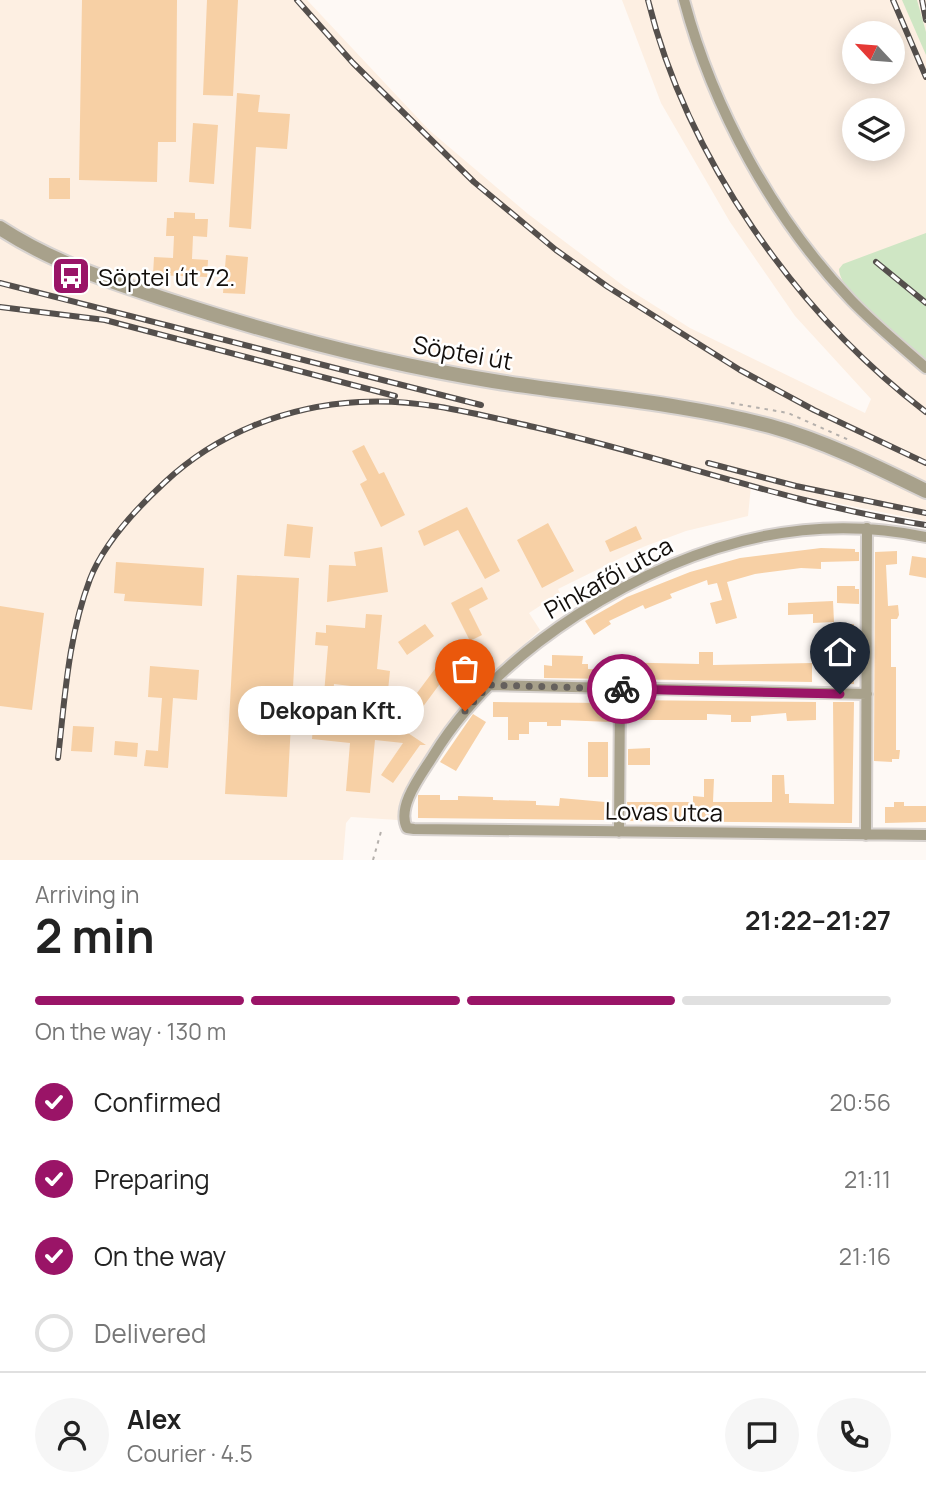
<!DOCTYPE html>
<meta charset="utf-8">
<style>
body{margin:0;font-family:Manrope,sans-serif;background:#f6f6f6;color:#222;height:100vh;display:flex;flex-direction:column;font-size:26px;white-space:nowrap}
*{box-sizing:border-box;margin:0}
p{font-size:23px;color:#767676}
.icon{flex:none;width:38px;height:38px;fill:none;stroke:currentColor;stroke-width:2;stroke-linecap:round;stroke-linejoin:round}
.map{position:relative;height:860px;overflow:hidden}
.panel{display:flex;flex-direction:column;background:#fff;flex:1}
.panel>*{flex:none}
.needle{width:46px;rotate:296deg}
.buttons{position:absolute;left:842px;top:21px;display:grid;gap:14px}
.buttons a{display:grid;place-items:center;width:63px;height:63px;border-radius:50%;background:#fff;box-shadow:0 4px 18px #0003;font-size:35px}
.pin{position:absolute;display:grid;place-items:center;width:60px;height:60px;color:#fff;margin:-72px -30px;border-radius:50% 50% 50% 0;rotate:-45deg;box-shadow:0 0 7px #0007}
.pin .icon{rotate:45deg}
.courier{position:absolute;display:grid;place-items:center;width:70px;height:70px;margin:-35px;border:5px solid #9a1467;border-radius:50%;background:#fff;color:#222;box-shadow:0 2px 9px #0007}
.bubble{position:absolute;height:49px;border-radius:24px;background:#fff;box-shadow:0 4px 18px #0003;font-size:23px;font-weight:700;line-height:49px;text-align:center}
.overview em{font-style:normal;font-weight:700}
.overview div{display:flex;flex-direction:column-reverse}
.overview{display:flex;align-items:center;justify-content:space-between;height:119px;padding:0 35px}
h1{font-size:46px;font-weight:700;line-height:52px}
.bar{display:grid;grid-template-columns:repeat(4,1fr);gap:10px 7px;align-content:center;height:84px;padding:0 35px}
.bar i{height:9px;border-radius:5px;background:#e0e0e0}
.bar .on{background:#9a1467}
.bar p{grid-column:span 4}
.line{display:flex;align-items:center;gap:18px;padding:0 35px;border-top:2px solid #e0e0e0}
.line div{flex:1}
.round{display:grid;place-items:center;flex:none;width:74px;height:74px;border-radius:37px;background:#f6f6f6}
ol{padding:0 35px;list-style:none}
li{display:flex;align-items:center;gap:21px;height:77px}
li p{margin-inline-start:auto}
li .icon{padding:7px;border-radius:50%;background:#9a1467;color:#fff;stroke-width:4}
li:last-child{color:#767676}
li i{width:38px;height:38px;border:4px solid #e0e0e0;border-radius:50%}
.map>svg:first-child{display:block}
.built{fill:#fdefe2;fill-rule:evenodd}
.green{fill:#cfe6c4}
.building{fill:#f7d0a5}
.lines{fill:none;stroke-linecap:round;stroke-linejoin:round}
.minor-casing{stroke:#d8d3d0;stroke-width:14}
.tertiary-casing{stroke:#d8d3d0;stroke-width:18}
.path{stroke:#b5b0ac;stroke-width:2;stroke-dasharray:3.5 5;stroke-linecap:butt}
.minor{stroke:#a8a18b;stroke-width:10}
.tertiary{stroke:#a8a18b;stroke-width:14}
.rail-casing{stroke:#544f4c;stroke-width:6}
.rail{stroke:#fff;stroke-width:3.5;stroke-dasharray:10;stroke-linecap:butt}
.done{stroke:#65605d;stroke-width:7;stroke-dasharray:0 12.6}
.route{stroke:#9a1467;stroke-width:9}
.labels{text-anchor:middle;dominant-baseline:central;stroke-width:5;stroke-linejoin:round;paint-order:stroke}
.poi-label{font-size:24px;fill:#120e0b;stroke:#fff;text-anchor:start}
.street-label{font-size:24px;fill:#120e0b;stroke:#fff}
</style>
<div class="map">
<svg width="926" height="860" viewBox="0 0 926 860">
<rect width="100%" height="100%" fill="#fef9f5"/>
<!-- built -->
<path class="built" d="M0,0H307L429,130L528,214L625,287L690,328L865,413L871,399L795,316L730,222L661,103L622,0H926V521L751,486L748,516L686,531L643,547L558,589L560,593L529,613L540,630L481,684L437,741L410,787L398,820L351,817L346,823L343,860H0ZM854,33H892V72H854ZM854,110H892V149H854Z"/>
<!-- green -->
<path class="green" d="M902,0H917L926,32V55Z
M926,233V361C906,345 839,293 839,269L843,264Z"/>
<!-- building -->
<path class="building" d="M82,0H177L176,142H158L157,182L79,180Z
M207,0H238L233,96L203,95Z
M237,93L260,95L258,112L290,114L287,149L256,147L251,229L229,227Z
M193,123L218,125L214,184L189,182Z
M49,178H70V199H49Z
M174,212L195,213V219H208L207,237L193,236L192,259L208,260L207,277L153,275L154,257L173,258L174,236H166L167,218H174Z
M226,255L248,257L245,294L223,293Z
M364,445L379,474L384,472L405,515L381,527L360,484L367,480L352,451Z
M467,507L500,571L485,579L458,530L424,546L418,531Z
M548,523L574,571L542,588L517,540Z
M287,524L313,527L310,558L284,556Z
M636,526L642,539L610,552L605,541Z
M382,547L388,592L327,602L329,565L356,566L354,552Z
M821,548L855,549V552H859V561L821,562V569L801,568L755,574L727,582L737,618L716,624L710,603L722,600L717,583L708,585L707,580L670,594L672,598L645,609L643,605L609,621L611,624L594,635L585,621L627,597L690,572L740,558Z
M897,551V564L886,565L888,606L898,605L899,615L897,619H891V667H896V750H900L899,759H892V762L874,761L875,552Z
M912,556L926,558V578L909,575Z
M116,562L204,568L202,606L124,601L125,594L114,593Z
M237,575L299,578L287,797L225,794Z
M837,586H855V589H859V604L837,603Z
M482,587L488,599L469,609L482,635L470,641L451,603Z
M833,601L834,622L813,623V614L788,615V603Z
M0,606L44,613L32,710L0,706Z
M366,614L382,615L377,669L390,671L387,700L417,693L446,654L456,662L405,731L426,745H420L393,783L381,775L403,743L375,740L370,793L346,791L350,743L312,739L313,726L355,731L359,687L334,684L332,707L323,706L328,646L315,645L316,632L326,633V625L365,628Z
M425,624L434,636L407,655L398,642Z
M835,624H854L855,643H835Z
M699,652H713V665L812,663V682L544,678V665L552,666V655L583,656L582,664H588V669L606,670V662L699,664Z
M150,666L199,670L197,700L173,698L168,768L144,766L146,750L158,751L162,698L148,697Z
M834,667H854V684H834Z
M628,700L816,702V720L787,721L786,713L751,716V722H731V715L707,714V720H628Z
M493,702L612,703V720L611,722L561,720V726H547V722H529V734H519V740H508V717H493Z
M833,702H854L852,823L627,821V802H693V796L704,797V779H714L713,802H772V775H784L785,794H789V803L834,804Z
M473,714L486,722L456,771L440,762Z
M73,726L94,727L92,752L71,751Z
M115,741L138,743L137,757L114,755Z
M588,742H608V777H588Z
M650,748V765H628V749Z
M440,795V800H458V796L493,797V800L536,801V805L559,806L560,798L605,802L604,820L418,818V795Z
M894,802H904V806H926V822L885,823V807H894Z"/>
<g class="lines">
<defs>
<path id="minor" d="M684,0C713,109 773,218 851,300C874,324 901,346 926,368
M926,537C800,510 683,547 577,615C520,652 469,697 433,756C422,774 396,806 407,828L414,829L926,835
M489,685L867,694
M619,832L620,689
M866,835L867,528"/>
<path id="tertiary" d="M0,228C55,264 118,284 180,304C283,337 386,364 493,381C585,396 680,402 770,426C824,441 875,466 926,491"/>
</defs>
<!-- minor casing -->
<use href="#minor" class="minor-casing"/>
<!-- tertiary casing -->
<use href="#tertiary" class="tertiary-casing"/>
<!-- path -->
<path class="path" d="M489,366L511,370
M731,403L788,413L849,440
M373,860L382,828"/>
<!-- minor -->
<use href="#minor" class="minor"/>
<!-- tertiary -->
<use href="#tertiary" class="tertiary"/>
<defs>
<path id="rail" d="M297,0L353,63L474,182L556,250L608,287L740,370L814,410L926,463
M648,0C687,158 797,314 926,412
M893,0L926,77
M922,0L926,20
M876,262L926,303
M0,283L481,405
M0,307L105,320L395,396
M708,463L796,486L926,513
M58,758C65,697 68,637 90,579C104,543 136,509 164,483C217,433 287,406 359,402C418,398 477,414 534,427C665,457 793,505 926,525"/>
</defs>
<!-- rail casing -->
<use href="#rail" class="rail-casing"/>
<!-- rail -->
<use href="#rail" class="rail"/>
</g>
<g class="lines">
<!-- done -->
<path class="done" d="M465,711L489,685L622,689"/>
<!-- route -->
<path class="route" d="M622,689L840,694"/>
</g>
<!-- icons -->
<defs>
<symbol id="bus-square" viewBox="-11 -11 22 22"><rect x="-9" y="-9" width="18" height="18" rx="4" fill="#9a1467" stroke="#fff"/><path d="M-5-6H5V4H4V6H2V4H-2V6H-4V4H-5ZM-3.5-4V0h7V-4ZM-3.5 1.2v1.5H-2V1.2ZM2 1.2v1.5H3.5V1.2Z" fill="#fff"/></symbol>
</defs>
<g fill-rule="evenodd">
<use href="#bus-square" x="49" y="254" width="44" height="44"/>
</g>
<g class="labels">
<!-- poi labels -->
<g class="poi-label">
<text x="98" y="276">Söptei út 72.</text>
</g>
<!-- street labels -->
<g class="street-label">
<text transform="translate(463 352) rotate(10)">Söptei út</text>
<text transform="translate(608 577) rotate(-29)">Pinkafői utca</text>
<text transform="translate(664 811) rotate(1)">Lovas utca</text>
</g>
</g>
</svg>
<div class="buttons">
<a><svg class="needle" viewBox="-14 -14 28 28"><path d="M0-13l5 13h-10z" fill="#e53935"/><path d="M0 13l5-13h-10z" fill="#767676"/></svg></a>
<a><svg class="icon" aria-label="layers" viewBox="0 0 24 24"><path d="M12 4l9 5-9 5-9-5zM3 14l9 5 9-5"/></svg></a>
</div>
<div class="pin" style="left:465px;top:711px;background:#ea580c"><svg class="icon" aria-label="bag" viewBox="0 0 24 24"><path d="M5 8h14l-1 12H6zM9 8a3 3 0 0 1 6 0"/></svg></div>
<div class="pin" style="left:840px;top:694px;background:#1f2937"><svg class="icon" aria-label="home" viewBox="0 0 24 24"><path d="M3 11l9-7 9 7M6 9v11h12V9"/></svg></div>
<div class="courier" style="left:622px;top:689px"><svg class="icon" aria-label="bike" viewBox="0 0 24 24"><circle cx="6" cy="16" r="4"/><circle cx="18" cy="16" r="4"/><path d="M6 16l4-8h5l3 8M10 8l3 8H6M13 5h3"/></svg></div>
<div class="bubble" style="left:238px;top:686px;width:186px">Dekopan Kft.</div>
</div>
<section class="panel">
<div class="overview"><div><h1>2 min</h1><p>Arriving in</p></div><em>21:22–21:27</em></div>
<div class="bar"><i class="on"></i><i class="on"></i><i class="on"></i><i></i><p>On the way · 130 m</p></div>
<ol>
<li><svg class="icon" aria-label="check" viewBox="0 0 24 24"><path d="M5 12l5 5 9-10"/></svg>Confirmed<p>20:56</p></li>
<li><svg class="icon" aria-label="check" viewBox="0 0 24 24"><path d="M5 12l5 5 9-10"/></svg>Preparing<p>21:11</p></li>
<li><svg class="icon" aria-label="check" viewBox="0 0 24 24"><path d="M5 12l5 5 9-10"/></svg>On the way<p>21:16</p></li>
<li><i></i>Delivered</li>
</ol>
<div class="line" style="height:126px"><a class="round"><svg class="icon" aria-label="person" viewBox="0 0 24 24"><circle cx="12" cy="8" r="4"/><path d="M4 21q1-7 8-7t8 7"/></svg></a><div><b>Alex</b><p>Courier · 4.5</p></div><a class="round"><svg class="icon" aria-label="chat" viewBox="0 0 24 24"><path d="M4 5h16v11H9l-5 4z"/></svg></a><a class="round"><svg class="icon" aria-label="phone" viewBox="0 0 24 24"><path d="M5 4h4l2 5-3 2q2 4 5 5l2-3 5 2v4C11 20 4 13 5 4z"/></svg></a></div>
</section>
